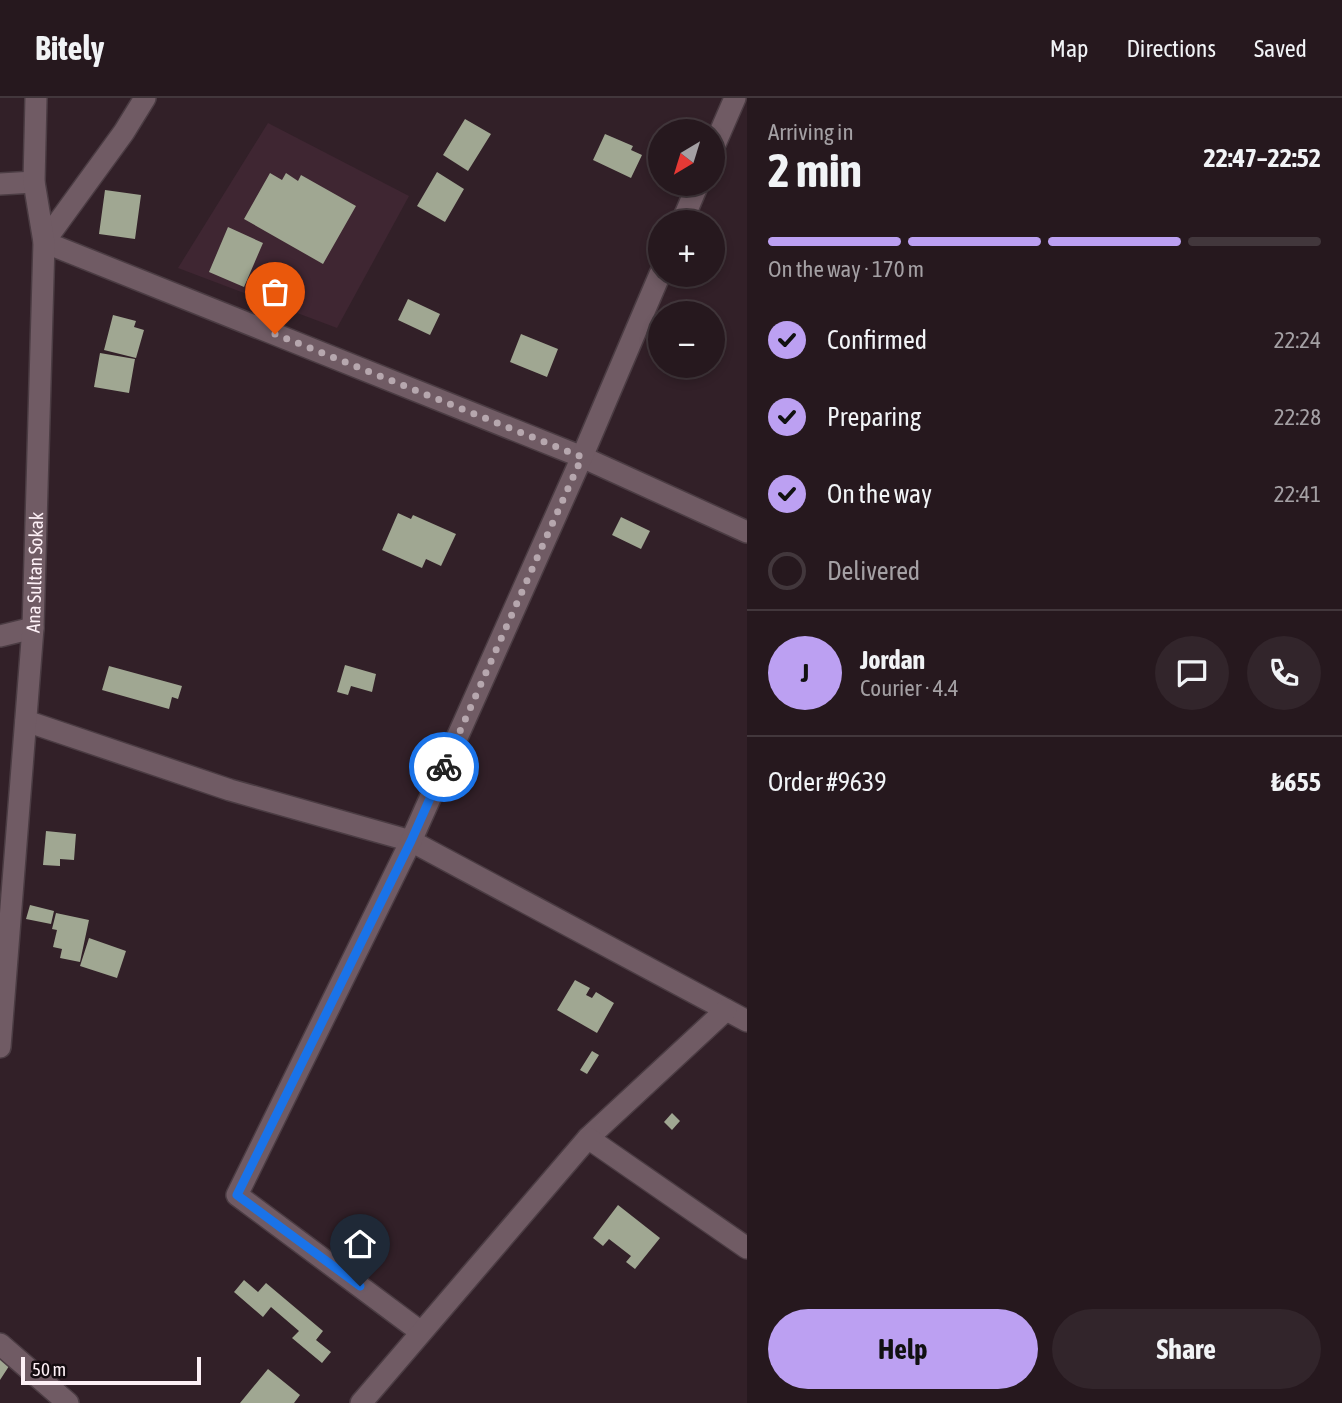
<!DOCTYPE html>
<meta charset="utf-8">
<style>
body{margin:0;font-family:"Asap Condensed",sans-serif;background:#32252b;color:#f1f3f6;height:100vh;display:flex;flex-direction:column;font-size:26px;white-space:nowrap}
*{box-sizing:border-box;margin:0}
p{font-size:23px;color:#a4a0a4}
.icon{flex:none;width:38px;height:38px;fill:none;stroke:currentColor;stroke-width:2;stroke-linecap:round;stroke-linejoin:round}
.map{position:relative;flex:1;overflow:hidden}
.side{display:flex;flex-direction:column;background:#26181e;width:595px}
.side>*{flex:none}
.needle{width:46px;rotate:218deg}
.fabs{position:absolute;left:648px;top:21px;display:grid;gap:14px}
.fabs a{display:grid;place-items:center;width:77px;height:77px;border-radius:50%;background:#26181e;box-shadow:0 4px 10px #0003,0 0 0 2px #42373c;font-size:35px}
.scale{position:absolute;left:21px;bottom:18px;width:180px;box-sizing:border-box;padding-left:7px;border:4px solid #fdf0f6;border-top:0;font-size:19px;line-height:24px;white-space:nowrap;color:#fdf0f6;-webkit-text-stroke:5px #140c10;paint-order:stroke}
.pin{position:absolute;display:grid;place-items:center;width:60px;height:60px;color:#fff;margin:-72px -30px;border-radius:50% 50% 50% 0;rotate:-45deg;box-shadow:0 0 7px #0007}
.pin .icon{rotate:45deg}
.courier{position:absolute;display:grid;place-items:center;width:70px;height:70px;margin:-35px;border:5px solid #1a73e8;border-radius:50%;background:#fff;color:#222;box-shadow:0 2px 9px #0007}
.overview em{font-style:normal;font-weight:700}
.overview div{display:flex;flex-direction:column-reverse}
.overview{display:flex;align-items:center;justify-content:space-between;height:119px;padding:0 21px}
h1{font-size:46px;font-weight:700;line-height:52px}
.bar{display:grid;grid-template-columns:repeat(4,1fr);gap:10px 7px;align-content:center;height:84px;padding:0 21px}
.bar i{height:9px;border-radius:5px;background:#42373c}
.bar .selected{background:#bca0f2}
.bar p{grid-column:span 4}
.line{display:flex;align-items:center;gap:18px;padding:0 21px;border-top:2px solid #42373c}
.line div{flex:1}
.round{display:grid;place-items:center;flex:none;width:74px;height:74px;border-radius:37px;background:#32252b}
ol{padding:0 21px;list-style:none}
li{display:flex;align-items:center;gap:21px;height:77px}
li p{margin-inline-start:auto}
li .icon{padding:7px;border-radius:50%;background:#bca0f2;color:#111;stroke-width:4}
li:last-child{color:#a4a0a4}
li i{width:38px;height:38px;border:4px solid #42373c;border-radius:50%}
.action{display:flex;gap:14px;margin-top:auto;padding:14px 21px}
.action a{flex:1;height:80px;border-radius:42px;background:#bca0f2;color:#111;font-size:28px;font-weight:700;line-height:80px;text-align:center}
.action a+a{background:#32252b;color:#f1f3f6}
header{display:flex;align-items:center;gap:42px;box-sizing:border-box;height:98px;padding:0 35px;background:#26181e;border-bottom:2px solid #42373c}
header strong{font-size:33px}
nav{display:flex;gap:38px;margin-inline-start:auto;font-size:24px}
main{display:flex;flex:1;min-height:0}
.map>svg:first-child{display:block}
.built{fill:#3f2632}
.building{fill:#a0a792}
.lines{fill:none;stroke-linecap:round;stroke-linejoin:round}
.minor-casing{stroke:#4b3c43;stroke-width:24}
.minor{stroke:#705b64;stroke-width:21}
.done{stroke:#b6a7ae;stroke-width:7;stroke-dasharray:0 12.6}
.route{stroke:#1a73e8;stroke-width:9}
.labels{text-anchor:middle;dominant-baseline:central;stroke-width:7;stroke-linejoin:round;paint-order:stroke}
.street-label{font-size:19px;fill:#fdf0f6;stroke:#140c10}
</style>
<header>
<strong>Bitely</strong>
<nav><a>Map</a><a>Directions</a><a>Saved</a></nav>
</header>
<main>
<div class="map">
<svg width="747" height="1305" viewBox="0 0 747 1305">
<rect width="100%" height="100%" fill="#322028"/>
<!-- built -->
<path class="built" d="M268,25L409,98L337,230L178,170Z"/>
<!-- building -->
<path class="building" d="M465,21L491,36L468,73L443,57Z
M605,36L633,48L631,52L642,57L631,80L593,62Z
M437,74L464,91L445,124L417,108Z
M270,75L282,82L286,75L298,83L301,77L356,108L323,166L244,121Z
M105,92L141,97L135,141L99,136Z
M228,129L263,145L244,189L209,174Z
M408,201L440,216L430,237L398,222Z
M113,217L136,223L134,229L144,232L136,260L104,252Z
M521,236L558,251L547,279L510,264Z
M100,255L135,261L129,295L94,289Z
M398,415L411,421L413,417L456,436L441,468L426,461L422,470L382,452Z
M621,419L650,433L641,451L612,437Z
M345,567L376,576L372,594L351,588L348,597L337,594Z
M109,568L182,588L178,601L172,599L169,611L102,592Z
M46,733L76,736L74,762L60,761V768L43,767Z
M30,807L54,813L51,826L26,821Z
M56,815L89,822L80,864L60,860L62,851L53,849L57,832L52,831Z
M89,840L126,853L117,880L80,868Z
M575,882L590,890L586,897L592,900L596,894L614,905L597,935L557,912Z
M592,953L599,957L587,976L580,972Z
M672,1015L680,1023L672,1032L664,1024Z
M618,1107L660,1140L635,1171L626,1164L631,1158L609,1141L603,1148L593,1140Z
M244,1182L258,1194L266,1185L323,1233L316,1242L331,1254L322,1265L292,1240L299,1233L271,1209L263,1219L234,1194Z
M0,1253L13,1262L0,1282Z
M268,1271L300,1297L294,1305H240Z"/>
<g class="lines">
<defs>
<g id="minor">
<path d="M145,0L124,34L44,144L582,359L747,434"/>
<path d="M712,53L735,0"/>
<path d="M0,86L34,84"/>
<path d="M682,124L698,86"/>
<path d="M0,538L33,530"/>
<path d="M26,623L230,692L411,743L747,923"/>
<path id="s1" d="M0,949L33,530L44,144L34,84L36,0"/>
<path d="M588,1040L726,912"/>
<path d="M421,1234L237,1097L411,743L582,359L660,176"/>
<path d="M0,1246L68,1305"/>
<path d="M361,1305L588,1040L747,1150"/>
</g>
</defs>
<!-- minor casing -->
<use href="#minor" class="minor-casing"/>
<!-- minor -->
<use href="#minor" class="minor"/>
</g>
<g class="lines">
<!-- done -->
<path class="done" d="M275,236L582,359L444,669"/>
<!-- route -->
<path class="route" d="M360,1188L237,1097L411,743L444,669"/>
</g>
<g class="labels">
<!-- street labels -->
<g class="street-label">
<text stroke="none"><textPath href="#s1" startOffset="476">Ana Sultan Sokak</textPath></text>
</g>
</g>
</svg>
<div class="fabs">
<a><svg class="needle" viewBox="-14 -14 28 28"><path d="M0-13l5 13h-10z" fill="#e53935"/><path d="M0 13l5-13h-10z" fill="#a4a0a4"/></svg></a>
<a>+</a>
<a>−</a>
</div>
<div class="scale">50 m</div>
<div class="pin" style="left:275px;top:236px;background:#ea580c"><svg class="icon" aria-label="bag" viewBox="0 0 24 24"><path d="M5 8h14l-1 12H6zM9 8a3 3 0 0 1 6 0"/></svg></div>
<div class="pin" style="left:360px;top:1188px;background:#1f2937"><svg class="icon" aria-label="home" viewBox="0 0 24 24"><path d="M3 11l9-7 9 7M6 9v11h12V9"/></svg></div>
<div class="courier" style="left:444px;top:669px"><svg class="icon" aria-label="bike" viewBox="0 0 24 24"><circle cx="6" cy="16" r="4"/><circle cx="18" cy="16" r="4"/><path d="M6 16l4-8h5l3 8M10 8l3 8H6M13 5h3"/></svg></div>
</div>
<section class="side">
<div class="overview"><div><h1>2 min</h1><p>Arriving in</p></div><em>22:47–22:52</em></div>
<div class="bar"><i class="selected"></i><i class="selected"></i><i class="selected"></i><i></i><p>On the way · 170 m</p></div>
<ol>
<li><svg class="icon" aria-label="check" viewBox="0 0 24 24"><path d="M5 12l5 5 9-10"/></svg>Confirmed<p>22:24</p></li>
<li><svg class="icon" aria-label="check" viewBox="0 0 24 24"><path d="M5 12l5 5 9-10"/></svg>Preparing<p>22:28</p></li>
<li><svg class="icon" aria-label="check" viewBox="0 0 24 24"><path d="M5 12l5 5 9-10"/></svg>On the way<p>22:41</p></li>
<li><i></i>Delivered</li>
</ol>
<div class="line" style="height:126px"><b class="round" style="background:#bca0f2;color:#111">J</b><div><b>Jordan</b><p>Courier · 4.4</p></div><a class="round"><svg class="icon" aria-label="chat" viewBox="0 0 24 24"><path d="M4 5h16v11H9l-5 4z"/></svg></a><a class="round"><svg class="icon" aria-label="phone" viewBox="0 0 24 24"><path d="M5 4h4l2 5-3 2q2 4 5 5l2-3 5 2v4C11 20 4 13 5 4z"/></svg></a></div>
<div class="line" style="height:91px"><div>Order #9639</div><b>₺655</b></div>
<div class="action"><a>Help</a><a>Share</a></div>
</section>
</main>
